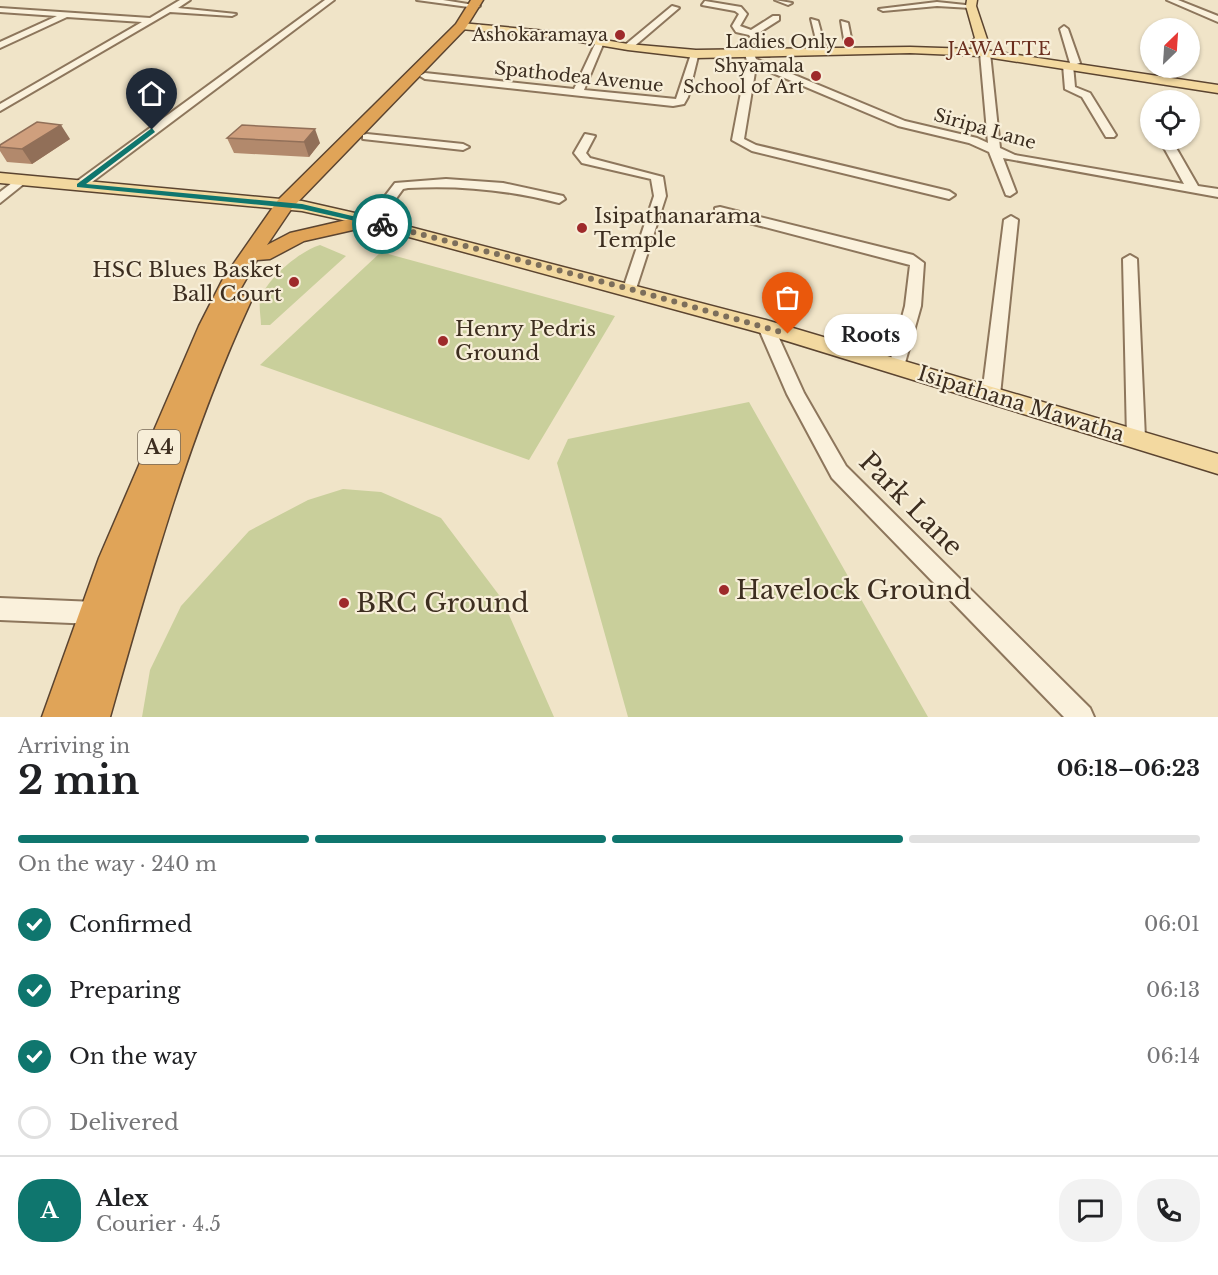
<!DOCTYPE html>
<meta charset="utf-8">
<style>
body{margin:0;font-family:"Libre Baskerville",serif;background:#f2f2f2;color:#202124;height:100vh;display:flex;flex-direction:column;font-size:22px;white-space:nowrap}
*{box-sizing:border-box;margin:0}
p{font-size:20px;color:#757577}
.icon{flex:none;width:33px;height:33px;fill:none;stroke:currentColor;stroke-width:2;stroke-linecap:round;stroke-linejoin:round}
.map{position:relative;height:717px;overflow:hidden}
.details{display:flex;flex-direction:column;background:#fff;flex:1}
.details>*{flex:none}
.needle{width:39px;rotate:25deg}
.fabs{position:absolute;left:1140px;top:18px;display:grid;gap:12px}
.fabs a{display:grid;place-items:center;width:60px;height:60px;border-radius:50%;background:#fff;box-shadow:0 2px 4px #0004;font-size:30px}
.pin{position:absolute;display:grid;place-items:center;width:51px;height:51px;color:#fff;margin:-62px -26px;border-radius:50% 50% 50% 0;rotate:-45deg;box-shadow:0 0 6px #0007}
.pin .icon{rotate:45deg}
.courier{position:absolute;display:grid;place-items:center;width:60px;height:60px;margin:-30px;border:4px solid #0f766e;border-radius:50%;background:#fff;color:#222;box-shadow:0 2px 8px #0007}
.bubble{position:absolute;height:42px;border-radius:21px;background:#fff;box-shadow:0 2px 4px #0004;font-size:20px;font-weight:700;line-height:42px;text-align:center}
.headline em{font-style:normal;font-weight:700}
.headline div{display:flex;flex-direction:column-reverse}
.headline{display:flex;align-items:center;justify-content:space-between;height:102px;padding:0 18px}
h1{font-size:39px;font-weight:700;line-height:45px}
.bar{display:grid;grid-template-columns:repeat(4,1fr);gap:9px 6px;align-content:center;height:72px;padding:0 18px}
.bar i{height:8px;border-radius:4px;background:#e0e0e0}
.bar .active{background:#0f766e}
.bar p{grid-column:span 4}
.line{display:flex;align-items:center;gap:15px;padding:0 18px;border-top:2px solid #e0e0e0}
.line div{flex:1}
.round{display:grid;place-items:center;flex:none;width:63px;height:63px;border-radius:24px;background:#f2f2f2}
ol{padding:0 18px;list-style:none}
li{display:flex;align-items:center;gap:18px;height:66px}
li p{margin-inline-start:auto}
li .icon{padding:6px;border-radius:50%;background:#0f766e;color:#fff;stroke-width:4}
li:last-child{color:#757577}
li i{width:33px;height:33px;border:3px solid #e0e0e0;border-radius:50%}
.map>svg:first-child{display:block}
.green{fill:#c9cf9b}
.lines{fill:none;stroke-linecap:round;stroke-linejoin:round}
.minor-casing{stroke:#8d765c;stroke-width:4}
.major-casing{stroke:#5b4430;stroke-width:3}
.highway-casing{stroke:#5b4430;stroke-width:3}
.minor{fill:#faf1dc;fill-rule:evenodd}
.major{fill:#f3d9a0;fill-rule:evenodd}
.highway{fill:#e0a458;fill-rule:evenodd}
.wall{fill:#b2896c}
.shaded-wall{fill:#916f58}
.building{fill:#cf9f7d;stroke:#916f58;stroke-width:1.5}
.route{fill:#0f766e}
.done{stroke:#7c6e5b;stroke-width:6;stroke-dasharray:0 10.8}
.poi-dot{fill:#9e2a2b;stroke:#f7eed8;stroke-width:2}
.labels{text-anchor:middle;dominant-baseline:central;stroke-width:4.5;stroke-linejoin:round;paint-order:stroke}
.far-poi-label{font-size:18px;fill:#3d2e20;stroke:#f7eed8;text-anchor:end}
.far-neighbourhood-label{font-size:18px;letter-spacing:1.5px;fill:#6b2e1e;stroke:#f7eed8}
.far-street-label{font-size:18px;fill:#3d2e20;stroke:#f7eed8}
.shield{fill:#f7eed8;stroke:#756857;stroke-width:1.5}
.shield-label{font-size:20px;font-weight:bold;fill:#3d2e20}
.poi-label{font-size:21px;fill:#3d2e20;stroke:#f7eed8;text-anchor:start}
.street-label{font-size:21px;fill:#3d2e20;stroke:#f7eed8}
.near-street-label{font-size:26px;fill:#3d2e20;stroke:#f7eed8}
.near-poi-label{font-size:26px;fill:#3d2e20;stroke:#f7eed8;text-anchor:start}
</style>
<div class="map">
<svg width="1218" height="717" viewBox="0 0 1218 717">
<rect width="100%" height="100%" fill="#f0e4c8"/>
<!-- green -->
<path class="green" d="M320,245L346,256L270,325H261C261,317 258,304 261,297C269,277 300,251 320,245Z
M381,252L615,316L529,460L260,365Z
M749,402L928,717H628L557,463L568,439Z
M343,489L381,492L441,518L502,599L554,717H142L150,670L181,606L249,531L308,500Z"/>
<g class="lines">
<defs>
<path id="minor" d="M180,0H190L178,8L236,14L232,16L170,12L0,111V104L142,22L67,17L0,48V42L57,16L0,12V8L150,18Z
M325,0H334L84,188H76V182Z
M417,0H443L480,6L476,8Z
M775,0L792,3L788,5Z
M1167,0H1178L1218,16V22Z
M705,1L741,7L747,14L740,26L751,30L773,16H779V20L757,34L771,54L769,56H763L749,35L736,32L732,26L739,14L735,11L702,5Z
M937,2L975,6L971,8L937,6L883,11L879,9Z
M672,6L679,8L631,49H625V45Z
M811,19L818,21L827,54L819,52Z
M841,21L848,23L854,53L846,51Z
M1064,26L1068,29L1080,63L1073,65L1075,87L1090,93L1116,135L1114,137H1106L1082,97L1065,89L1063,65L1070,63L1060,29Z
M600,39L604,42L584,90L676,99L691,54L699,52L688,97L684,104L673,106L425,79L420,76L425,73L574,89L596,42Z
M985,50L990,53L1000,148L1015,155L1184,184L1163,146L1169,143L1175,146L1198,186L1218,189V197L1003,158L1016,192L1010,196L1006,195L989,152L969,143L898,126L756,66L744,139L756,145L949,191L955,195L949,199L752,151L732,140L747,61L745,54L750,51L753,52L756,59L905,121L977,138L988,143L980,53Z
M367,134L463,144L469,147L463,150L363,139V135Z
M585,134L595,136L586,153L590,158L663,177L666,196L635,292H625L623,289L654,196L651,179L582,163L574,153Z
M21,176L27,180L25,183L0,203V192Z
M446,179L503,183L563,196L565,199L559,203C509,190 460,185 408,188L403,189L377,225L372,226L365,222L395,183Z
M720,207L913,255L924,263L921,306L903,370L897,372L889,366L905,306L910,265L715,214V208Z
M1011,216L1018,220L1000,395L997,400H985L982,395L1004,220Z
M1130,255L1137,259L1145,438L1143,443L1136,445L1129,443L1127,438L1123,259Z
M766,322L774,327L804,393L846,466L1090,708L1094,717H1064L832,478L787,394L758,327Z
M0,598L95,602L103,605L106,613L103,621L95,624L0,620Z"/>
<path id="major" d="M967,0H977L976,6L987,39L983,43L985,50L1218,85V93L980,56L910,53L696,58L628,50L557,38L461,29L456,26L461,23L557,32L628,44L696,50L910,47L973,49L971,42L975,38L966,6Z
M0,173L302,201L368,216L766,320L1218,454V474L761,333L365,225L302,211L0,183Z"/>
<path id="highway" d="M471,0H483L465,29L292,208L267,245L290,233L368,215L375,217L378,221L375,225L304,241L270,259L257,260L237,295L248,296L251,301C189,435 150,575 110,717H42L99,558L199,326L223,279L278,200L456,24Z"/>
</defs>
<!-- minor casing -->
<use href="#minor" class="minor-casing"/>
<!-- major casing -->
<use href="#major" class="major-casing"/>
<!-- highway casing -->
<use href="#highway" class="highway-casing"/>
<!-- minor -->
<use href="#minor" class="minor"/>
<!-- major -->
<use href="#major" class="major"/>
<!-- highway -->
<use href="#highway" class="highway"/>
</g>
<!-- wall -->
<path class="wall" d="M227,138L320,143L309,157L234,153Z
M70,139L32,164L7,162L0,151V145Z"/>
<!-- shaded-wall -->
<path class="shaded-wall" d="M61,125L70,139L32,164L22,149Z
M315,129L320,143L309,157L304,142Z"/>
<!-- building -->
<path class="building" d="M37,122L61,125L22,149L0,147V145Z
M242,125L315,129L304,142L227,138Z"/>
<!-- route -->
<path class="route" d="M152,128L155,132L86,184L302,204L386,224L382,227L302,209L77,187V184Z"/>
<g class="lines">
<!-- done -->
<path class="done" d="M382,224L630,289L788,334"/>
</g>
<!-- markers -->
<g class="poi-dot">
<circle cx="620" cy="35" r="6"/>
<circle cx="849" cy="42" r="6"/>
<circle cx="816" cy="76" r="6"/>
<circle cx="582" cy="228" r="6"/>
<circle cx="294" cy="282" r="6"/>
<circle cx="443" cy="341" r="6"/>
<circle cx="724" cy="590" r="6"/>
<circle cx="344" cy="603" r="6"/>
</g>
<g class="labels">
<!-- far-poi labels -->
<g class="far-poi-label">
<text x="608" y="35">Ashokaramaya</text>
<text x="837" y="42">Ladies Only</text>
<text x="804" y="66">Shyamala<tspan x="804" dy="21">School of Art</tspan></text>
</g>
<!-- far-neighbourhood labels -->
<g class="far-neighbourhood-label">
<text x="1000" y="49">JAWATTE</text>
</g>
<!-- far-street labels -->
<g class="far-street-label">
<text transform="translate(579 77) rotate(6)">Spathodea Avenue</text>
<text transform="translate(985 129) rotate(16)">Siripa Lane</text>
</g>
<!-- shield labels -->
<rect class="shield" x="138" y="430" width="42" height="34" rx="4.5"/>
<g class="shield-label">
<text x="159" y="447">A4</text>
</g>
<!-- poi labels -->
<g class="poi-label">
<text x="594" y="216">Isipathanarama<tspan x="594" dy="24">Temple</tspan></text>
<text x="282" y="270" text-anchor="end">HSC Blues Basket<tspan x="282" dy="24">Ball Court</tspan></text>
<text x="455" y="329">Henry Pedris<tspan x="455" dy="24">Ground</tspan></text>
</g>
<!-- street labels -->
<g class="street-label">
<text transform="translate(1021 404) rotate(17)">Isipathana Mawatha</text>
</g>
<!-- near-street labels -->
<g class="near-street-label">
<text transform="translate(911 504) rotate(45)">Park Lane</text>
</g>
<!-- near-poi labels -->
<g class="near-poi-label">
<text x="736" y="590">Havelock Ground</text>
<text x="356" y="603">BRC Ground</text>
</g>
</g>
</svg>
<div class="fabs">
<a><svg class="needle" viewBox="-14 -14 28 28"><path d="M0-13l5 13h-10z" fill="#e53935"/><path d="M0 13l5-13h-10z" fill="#757577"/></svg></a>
<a><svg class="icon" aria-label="locate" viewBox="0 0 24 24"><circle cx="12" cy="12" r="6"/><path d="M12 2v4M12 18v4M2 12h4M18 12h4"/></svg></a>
</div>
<div class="pin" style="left:788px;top:334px;background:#ea580c"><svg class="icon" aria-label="bag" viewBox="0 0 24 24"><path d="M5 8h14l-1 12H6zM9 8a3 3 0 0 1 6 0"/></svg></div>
<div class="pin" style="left:152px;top:130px;background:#1f2937"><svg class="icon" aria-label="home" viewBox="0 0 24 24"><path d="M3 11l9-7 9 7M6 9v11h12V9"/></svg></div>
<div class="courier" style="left:382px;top:224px"><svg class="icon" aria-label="bike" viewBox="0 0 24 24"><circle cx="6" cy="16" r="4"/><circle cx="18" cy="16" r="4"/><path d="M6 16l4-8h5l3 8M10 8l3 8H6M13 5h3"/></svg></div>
<div class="bubble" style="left:824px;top:314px;width:93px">Roots</div>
</div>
<section class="details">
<div class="headline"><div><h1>2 min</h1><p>Arriving in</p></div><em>06:18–06:23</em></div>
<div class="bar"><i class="active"></i><i class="active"></i><i class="active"></i><i></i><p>On the way · 240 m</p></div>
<ol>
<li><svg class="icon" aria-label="check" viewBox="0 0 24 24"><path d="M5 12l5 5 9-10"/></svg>Confirmed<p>06:01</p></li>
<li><svg class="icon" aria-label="check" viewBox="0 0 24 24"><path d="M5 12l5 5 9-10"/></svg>Preparing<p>06:13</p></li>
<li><svg class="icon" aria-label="check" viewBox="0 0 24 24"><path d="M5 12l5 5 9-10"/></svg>On the way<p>06:14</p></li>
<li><i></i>Delivered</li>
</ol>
<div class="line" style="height:108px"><b class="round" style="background:#0f766e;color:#fff">A</b><div><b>Alex</b><p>Courier · 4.5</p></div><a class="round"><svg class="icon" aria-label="chat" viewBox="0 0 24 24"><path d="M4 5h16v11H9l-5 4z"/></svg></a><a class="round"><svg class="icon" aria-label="phone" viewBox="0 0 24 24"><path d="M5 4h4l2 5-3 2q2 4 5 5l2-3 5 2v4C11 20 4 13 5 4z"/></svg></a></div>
</section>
